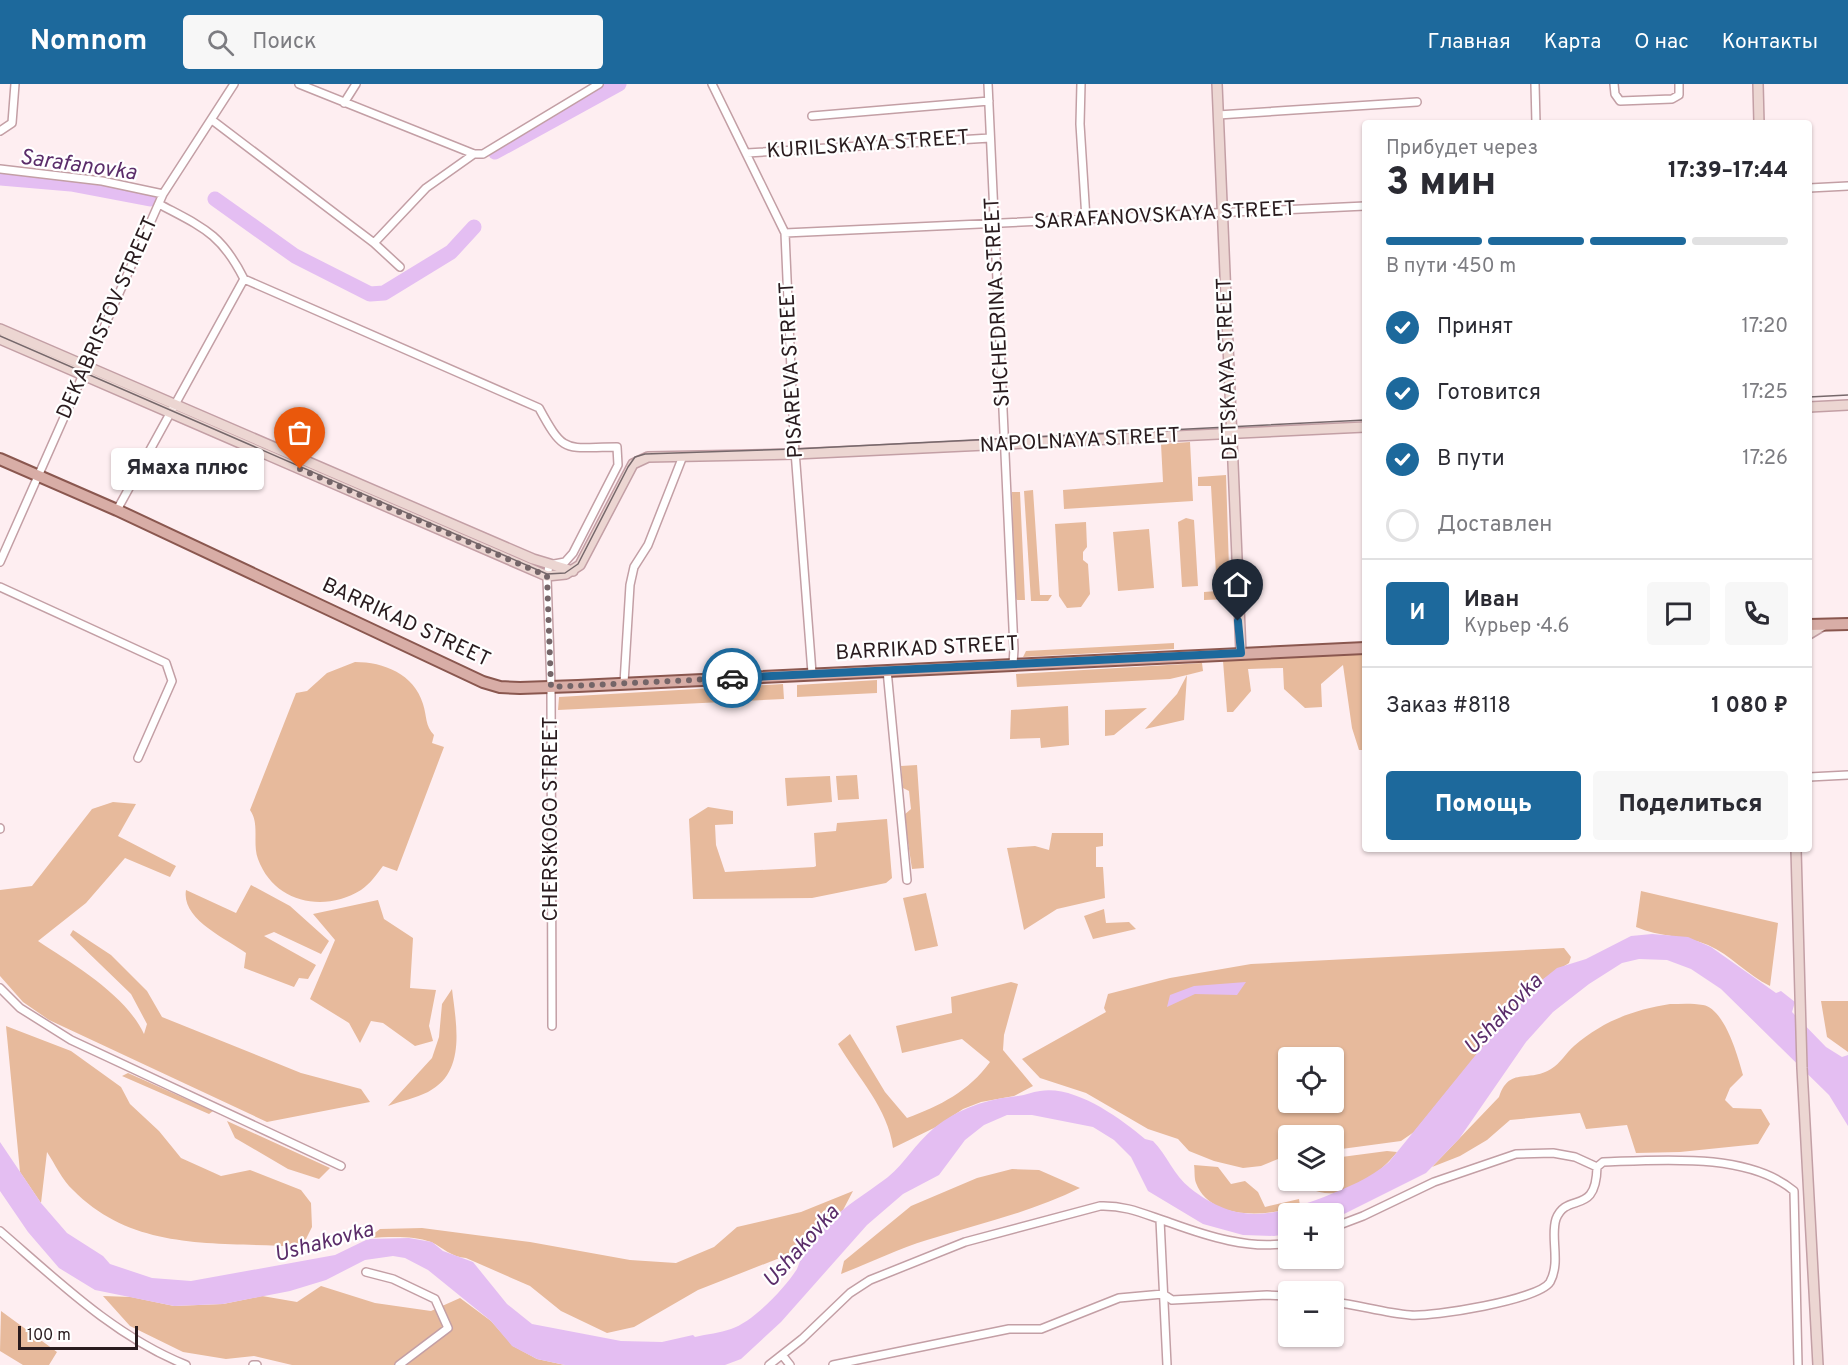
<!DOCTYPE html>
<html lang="ru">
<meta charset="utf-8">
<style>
body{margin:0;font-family:Overpass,sans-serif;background:#f7f7f7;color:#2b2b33;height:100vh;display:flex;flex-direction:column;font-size:22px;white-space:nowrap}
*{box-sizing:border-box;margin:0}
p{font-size:20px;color:#7c7c81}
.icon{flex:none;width:33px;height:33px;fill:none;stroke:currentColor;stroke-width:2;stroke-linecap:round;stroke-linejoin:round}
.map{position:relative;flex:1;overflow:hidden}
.sheet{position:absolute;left:1362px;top:36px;width:450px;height:732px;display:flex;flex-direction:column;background:#fff;border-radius:6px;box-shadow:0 2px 4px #0004}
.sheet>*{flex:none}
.buttons{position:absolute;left:1278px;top:963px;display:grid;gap:12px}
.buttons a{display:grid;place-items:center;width:66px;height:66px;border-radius:6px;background:#fff;box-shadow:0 2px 4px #0004;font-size:30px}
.scale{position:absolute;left:18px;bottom:15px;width:120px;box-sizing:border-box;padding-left:6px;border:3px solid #291b1e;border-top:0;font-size:16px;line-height:21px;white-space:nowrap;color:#291b1e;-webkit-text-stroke:4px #fff;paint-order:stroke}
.pin{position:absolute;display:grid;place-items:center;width:51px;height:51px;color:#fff;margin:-62px -26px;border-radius:50% 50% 50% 0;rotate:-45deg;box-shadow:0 0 6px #0007}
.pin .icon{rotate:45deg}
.courier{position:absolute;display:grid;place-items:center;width:60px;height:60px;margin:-30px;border:4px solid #1d699c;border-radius:50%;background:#fff;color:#222;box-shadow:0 2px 8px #0007}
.bubble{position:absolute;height:42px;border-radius:6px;background:#fff;box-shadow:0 2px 4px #0004;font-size:20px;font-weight:800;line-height:42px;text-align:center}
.head em{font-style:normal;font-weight:800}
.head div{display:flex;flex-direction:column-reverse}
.head{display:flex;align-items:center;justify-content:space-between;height:102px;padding:0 24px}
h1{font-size:39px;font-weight:800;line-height:45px}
.bar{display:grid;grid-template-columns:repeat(4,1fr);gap:9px 6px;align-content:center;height:72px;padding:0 24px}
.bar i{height:8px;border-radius:4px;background:#e1e1e2}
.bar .on{background:#1d699c}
.bar p{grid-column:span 4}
.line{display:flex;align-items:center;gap:15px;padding:0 24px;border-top:2px solid #e1e1e2}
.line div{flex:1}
.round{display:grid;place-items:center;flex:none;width:63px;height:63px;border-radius:6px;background:#f7f7f7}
ol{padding:0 24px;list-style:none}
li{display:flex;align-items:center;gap:18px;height:66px}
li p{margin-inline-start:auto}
li .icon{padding:6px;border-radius:50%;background:#1d699c;color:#fff;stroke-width:4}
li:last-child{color:#7c7c81}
li i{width:33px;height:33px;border:3px solid #e1e1e2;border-radius:50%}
.primary-button{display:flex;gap:12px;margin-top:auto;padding:12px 24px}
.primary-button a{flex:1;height:69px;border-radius:6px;background:#1d699c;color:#fff;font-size:24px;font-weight:800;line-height:69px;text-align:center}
.primary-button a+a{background:#f7f7f7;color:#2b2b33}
header{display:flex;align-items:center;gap:36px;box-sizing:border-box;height:84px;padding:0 30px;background:#1d699c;color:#fff}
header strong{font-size:28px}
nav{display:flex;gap:33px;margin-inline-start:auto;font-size:21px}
.search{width:420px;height:54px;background:#f7f7f7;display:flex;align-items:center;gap:15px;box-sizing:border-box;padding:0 21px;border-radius:6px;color:#7c7c81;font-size:22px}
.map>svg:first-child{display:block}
.green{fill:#e7ba9c;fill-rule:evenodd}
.water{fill:#e4bef2}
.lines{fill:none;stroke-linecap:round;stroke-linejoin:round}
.river{stroke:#e4bef2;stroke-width:15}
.street-casing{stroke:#c39fa5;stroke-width:10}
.secondary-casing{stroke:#c39fa5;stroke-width:12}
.primary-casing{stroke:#8a574f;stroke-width:14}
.street{stroke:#fff;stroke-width:7}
.secondary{stroke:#ecd6d2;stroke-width:9}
.primary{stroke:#d8ada6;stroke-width:10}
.tram{stroke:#76686b;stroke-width:1.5}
.done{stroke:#746568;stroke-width:6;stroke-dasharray:0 10.8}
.route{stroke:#1d699c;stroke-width:8}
.labels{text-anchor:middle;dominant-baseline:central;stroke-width:4.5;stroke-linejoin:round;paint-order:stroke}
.street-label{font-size:21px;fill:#291b1e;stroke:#fff}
.water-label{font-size:22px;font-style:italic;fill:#5b2d6a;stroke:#fff}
</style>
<header>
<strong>Nomnom</strong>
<div class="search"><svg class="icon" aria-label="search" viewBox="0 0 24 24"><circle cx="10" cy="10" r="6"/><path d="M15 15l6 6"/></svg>Поиск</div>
<nav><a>Главная</a><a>Карта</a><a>О нас</a><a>Контакты</a></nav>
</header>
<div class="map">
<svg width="1848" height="1281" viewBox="0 0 1848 1281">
<rect width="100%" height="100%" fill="#feeef1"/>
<!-- green -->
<path class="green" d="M1190,358L1193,417L1064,425L1063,406L1163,398L1161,360Z
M1226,391L1230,515L1204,516V508L1217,507L1211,402H1198V393Z
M1033,406L1040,511H1052L1048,517H1031L1024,407Z
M1012,408H1020L1025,516H1017L1015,513Z
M1186,434L1194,436L1198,502L1182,503L1178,438Z
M1086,438L1087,463L1083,468V476L1088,480L1090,510L1081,523L1067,524L1059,512L1055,440Z
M1149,445L1154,504L1118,507L1113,448Z
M1174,559V565L1023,573L1026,567Z
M1365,570V666H1359L1352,644L1343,581L1321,600L1322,623L1305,624L1284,605L1283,584L1248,585L1251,607L1233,628H1227L1223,577Z
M355,578C384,578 414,590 423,620C427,632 425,642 434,651L432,659L444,663L397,787L383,782C377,790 370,800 361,806C324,829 274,819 258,775C252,759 260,740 250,726L296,609L307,607L327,589Z
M1202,579L1203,587L1187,591L1184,636L1145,645L1177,610L1187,591L1170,595L1017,603L1016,590Z
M877,596V609L797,613V601Z
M783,600L784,615L558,626L559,613Z
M1068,622L1069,661L1041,664L1040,654L1010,655L1011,626Z
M1147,624L1114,651L1105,652V626Z
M917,681L924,784L912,785L904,731L911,725L909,707L903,704L901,682Z
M857,691L859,715L838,716L836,692Z
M830,692L832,718L787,722L785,694Z
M113,718L136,720L118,752L176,782L170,793L125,774L86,819L38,857C74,881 125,910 144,950L147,940L131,910L70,851L73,846L111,871L147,907L162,933L301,989L361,1005L370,1018L267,1038L49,936L23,918L0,892V806L32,802L92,725Z
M708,723L733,727V740L715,741L716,761L725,788L814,783L816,782L814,749L836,747L837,739L887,735L892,794L886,799L812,814L693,815L689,735Z
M1052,749H1103V762L1096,763V783H1103L1105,814L1057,825L1024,846L1007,764L1035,762L1049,766Z
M251,801L290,822L329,857L321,870L274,848L264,852L316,881L308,895L299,894L294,903L244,884L246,869C225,854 181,835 186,806L236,829Z
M1641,807L1778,839L1770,902C1747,891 1731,871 1708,861C1684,851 1659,853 1636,843Z
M926,809L938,862L915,867L903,814Z
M378,816L384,835L413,854L410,904L436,906L429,942L433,957L415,962L383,939L371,937L360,959L349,939L310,915L335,856L313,830Z
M1104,825L1106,839L1129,838L1136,845L1093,855L1084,832Z
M1564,864L1571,873L1569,879L1542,896L1487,958L1414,1048L1401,1057L1334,1066V1052H1288V1071L1261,1082L1243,1084L1214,1077L1189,1067L1178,1055L1148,1045L1086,1009L1040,994L1022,975L1106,928L1104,924L1108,910L1170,894L1251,880ZM1288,974H1334V1018H1288Z
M1011,898L1018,900L1004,951L1003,966L1033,1002L1014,1012L981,1018L963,1025L936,1043L893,1064C888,1024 858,994 838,960L850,950L885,1008L907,1034C940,1022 969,1007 990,978L962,955L902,969L896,942L952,929L951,913Z
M452,905C456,940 467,988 428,1008C416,1014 401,1017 388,1022L432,974L439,953L442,920Z
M1821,917H1848V968L1827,953Z
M1670,920C1680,920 1692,919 1703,921C1725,925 1738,973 1743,991L1730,1004L1725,1016L1733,1024L1761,1025L1770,1040L1758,1060L1680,1068L1636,1069L1627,1041L1586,1045L1580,1029L1510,1036L1487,1056L1460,1072L1432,1083L1499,1013C1509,982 1529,999 1551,985C1560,980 1566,969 1574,962C1603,937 1633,926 1670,920Z
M6,942L71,967L121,1003L130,1020L159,1047L181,1074L221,1092L250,1086L301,1106L311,1119L312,1143L302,1163C221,1157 136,1170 73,1106C62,1096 55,1080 47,1068L41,1119L20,1088Z
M128,989L213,1027L209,1030L122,992Z
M227,1037L330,1084L319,1095L288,1085L235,1054Z
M1387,1067L1397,1068C1383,1086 1358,1106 1335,1109C1319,1111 1303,1102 1289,1097L1334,1096V1074Z
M1194,1081L1218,1083L1231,1100L1245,1097L1258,1108L1265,1123L1299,1115L1300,1122C1270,1132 1211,1138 1196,1099C1194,1094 1195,1086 1194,1081Z
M1012,1085L1039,1086L1080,1104C1032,1128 978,1140 927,1156C898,1165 869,1179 841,1190L844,1177L911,1122L977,1094Z
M853,1107L843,1126L805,1164L698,1206L634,1243L607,1249L561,1227L530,1202L466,1174C451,1173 444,1164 431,1158C412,1151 388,1153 368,1154L380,1145L422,1144L530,1158L630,1176L676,1179L714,1163L737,1143L801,1128Z
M321,1202L375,1219L431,1227L460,1214L491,1237L513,1262L537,1275L565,1281H292L254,1272L226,1275L183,1268L130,1242L103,1212L131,1213L174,1222L223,1220L262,1212L297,1218Z
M1,1227L57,1268L49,1281H23L0,1267Z"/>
<!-- water -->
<path class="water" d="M1652,850L1688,853L1711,863L1776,909L1781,907L1795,918L1792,928L1826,963L1842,973L1848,971V1042L1829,1011L1721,905L1691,885L1667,876L1639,875L1622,879L1589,900L1553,928L1526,958L1459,1055L1426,1089L1334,1135V1130H1288V1150L1274,1152L1243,1151L1203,1140L1148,1107L1131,1073L1114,1056L1093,1043L1032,1031H1007L984,1041L965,1056L939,1091L903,1110L867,1141L781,1238L741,1275L725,1281H565L537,1275L512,1262L491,1237L428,1186L405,1174L393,1172L365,1176L326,1196L290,1207L223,1220L174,1222L95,1206L59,1184L28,1148L0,1107V1058L41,1119L67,1149L103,1172L110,1180L152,1194L191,1197L335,1171L368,1155L409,1154L432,1158L443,1167L473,1178L507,1220L532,1240L621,1257L662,1258L693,1251L695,1253C707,1250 720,1249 731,1245C753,1238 785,1204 797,1185C800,1178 802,1170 806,1164C823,1135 862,1113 888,1093C905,1079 915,1060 934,1044C959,1024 987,1015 1018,1012C1026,1011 1032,1008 1040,1007C1075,1001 1120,1034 1145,1055L1153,1057C1167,1071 1174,1092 1190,1104C1238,1142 1273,1132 1324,1113C1348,1103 1369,1095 1389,1078L1487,957L1542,896L1557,884L1586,875L1631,852Z
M1246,898L1237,911L1195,910L1167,923L1170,911L1194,902Z"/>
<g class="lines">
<!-- river -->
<path class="river" d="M495,68L619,0
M0,94L71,100L150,115
M215,115L295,172L370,210L384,209L451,168L474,143"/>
<defs>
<path id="street" d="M299,0L474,70H483L599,0
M712,0L785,149L794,354L812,589
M988,0L1014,565L1013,580
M1081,0L1080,40L1086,135
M1535,0L1536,39
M1614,0L1615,10L1620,17L1672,15L1679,11V0
M344,19L356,0
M1218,31L1417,18
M812,32L989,17
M212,36L374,159L400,183
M0,47L12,39L15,0
M747,69L990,54
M0,85L102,97L163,110
M1809,104L1848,102
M159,120C202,143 221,149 244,195L539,324C565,372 565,363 617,363L618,381L573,469L565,478L549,481L547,494L551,603L552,942
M785,149L1365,122
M374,159L426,104L474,70
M117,426L244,195
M0,478L163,110L234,0
M0,503L166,579L172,597L138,674
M887,586L907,796
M624,599L630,501L634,483L648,461L683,372
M1809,693L1848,691
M0,744V745
M0,904L20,924L71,956L341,1082
M1160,1136L1167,1281
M1334,1143L1363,1132L1434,1098L1516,1070L1553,1069L1575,1073L1597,1083
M0,1147C58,1197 114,1252 186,1281
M366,1188L393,1195L435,1215L448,1244L399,1281
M1334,1218C1359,1221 1385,1229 1410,1231C1432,1233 1539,1216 1550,1198C1561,1178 1550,1153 1556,1135C1567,1107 1596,1133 1597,1083L1603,1078C1661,1076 1748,1068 1794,1107L1798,1281
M783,1272L790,1281
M253,1281H257
M769,1281L802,1255L850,1209L870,1196L965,1158L1100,1122C1127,1121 1146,1131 1171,1139C1207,1152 1250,1166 1288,1159
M833,1281L1009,1245H1041L1119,1214L1163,1210L1172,1216L1267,1211L1288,1212"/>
<path id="secondary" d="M1217,0L1241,569
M1758,0L1759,39
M0,245L533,475L573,487
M0,255L547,492L566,490L580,481L633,380L648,373L795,370L1365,343
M1809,323L1848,321
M1809,550L1824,541
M1796,765L1802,984L1818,1281"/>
<path id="primary" d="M0,375L117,426L483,598L500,603L520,604L578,602L1365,564
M1809,541L1848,540"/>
</defs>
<!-- street casing -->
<use href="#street" class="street-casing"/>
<!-- secondary casing -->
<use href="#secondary" class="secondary-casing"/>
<!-- primary casing -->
<use href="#primary" class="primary-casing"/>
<!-- street -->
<use href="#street" class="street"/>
<!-- secondary -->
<use href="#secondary" class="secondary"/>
<!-- primary -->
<use href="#primary" class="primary"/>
<!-- tram -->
<path class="tram" d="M0,252L547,490L565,489L578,480L628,383L635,373L645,370L795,365L1365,336
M1809,313L1848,311"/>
</g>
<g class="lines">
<!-- done -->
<path class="done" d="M300,385L547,492L551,603L732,594"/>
<!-- route -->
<path class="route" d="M732,594L1241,569L1238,537"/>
</g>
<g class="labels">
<!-- street labels -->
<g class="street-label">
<text transform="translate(868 61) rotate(-4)">KURILSKAYA STREET</text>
<text transform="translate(1165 132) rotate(-3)">SARAFANOVSKAYA STREET</text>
<text transform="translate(998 218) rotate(-93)">SHCHEDRINA STREET</text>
<text transform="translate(108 234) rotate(-66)">DEKABRISTOV STREET</text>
<text transform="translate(1228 285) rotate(-92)">DETSKAYA STREET</text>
<text transform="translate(792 286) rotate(-93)">PISAREVA STREET</text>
<text transform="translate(1080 357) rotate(-3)">NAPOLNAYA STREET</text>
<text transform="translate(406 539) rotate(25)">BARRIKAD STREET</text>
<text transform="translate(927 565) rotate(-3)">BARRIKAD STREET</text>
<text transform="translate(551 735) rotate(-90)">CHERSKOGO STREET</text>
</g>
<!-- water labels -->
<g class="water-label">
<text transform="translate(78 82) rotate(8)">Sarafanovka</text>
<text transform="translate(1504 931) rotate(-46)">Ushakovka</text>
<text transform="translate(324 1159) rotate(-15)">Ushakovka</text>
<text transform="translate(802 1163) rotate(-48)">Ushakovka</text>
</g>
</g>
</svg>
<div class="buttons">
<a><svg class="icon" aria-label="locate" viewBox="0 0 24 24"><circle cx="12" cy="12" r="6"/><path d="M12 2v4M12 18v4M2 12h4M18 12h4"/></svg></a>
<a><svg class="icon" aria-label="layers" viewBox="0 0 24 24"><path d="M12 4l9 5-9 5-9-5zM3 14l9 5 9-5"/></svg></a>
<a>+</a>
<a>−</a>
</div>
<div class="scale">100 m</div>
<div class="pin" style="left:300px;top:385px;background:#ea580c"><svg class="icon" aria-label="bag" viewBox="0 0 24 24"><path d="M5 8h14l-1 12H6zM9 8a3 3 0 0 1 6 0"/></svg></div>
<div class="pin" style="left:1238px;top:537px;background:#1f2937"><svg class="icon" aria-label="home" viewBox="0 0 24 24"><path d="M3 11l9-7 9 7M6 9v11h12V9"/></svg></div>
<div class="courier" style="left:732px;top:594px"><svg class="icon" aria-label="car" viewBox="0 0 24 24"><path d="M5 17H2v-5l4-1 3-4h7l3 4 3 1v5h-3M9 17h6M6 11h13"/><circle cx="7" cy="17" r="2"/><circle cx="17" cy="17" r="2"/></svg></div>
<div class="bubble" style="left:111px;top:364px;width:153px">Ямаха плюс</div>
<section class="sheet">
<div class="head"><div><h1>3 мин</h1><p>Прибудет через</p></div><em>17:39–17:44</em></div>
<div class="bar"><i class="on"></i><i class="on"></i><i class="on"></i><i></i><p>В пути · 450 m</p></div>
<ol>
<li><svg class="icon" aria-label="check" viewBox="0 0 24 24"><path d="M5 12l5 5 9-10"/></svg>Принят<p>17:20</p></li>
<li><svg class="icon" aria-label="check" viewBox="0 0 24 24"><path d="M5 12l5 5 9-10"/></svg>Готовится<p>17:25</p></li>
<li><svg class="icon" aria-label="check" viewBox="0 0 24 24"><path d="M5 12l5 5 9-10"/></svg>В пути<p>17:26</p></li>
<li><i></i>Доставлен</li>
</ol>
<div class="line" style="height:108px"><b class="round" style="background:#1d699c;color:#fff">И</b><div><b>Иван</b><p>Курьер · 4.6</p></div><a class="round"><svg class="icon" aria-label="chat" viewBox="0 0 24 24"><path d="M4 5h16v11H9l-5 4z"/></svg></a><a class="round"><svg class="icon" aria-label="phone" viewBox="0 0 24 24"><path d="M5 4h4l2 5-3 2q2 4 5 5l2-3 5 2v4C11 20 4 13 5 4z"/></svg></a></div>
<div class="line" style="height:78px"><div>Заказ #8118</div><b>1 080 ₽</b></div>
<div class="primary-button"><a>Помощь</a><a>Поделиться</a></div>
</section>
</div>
